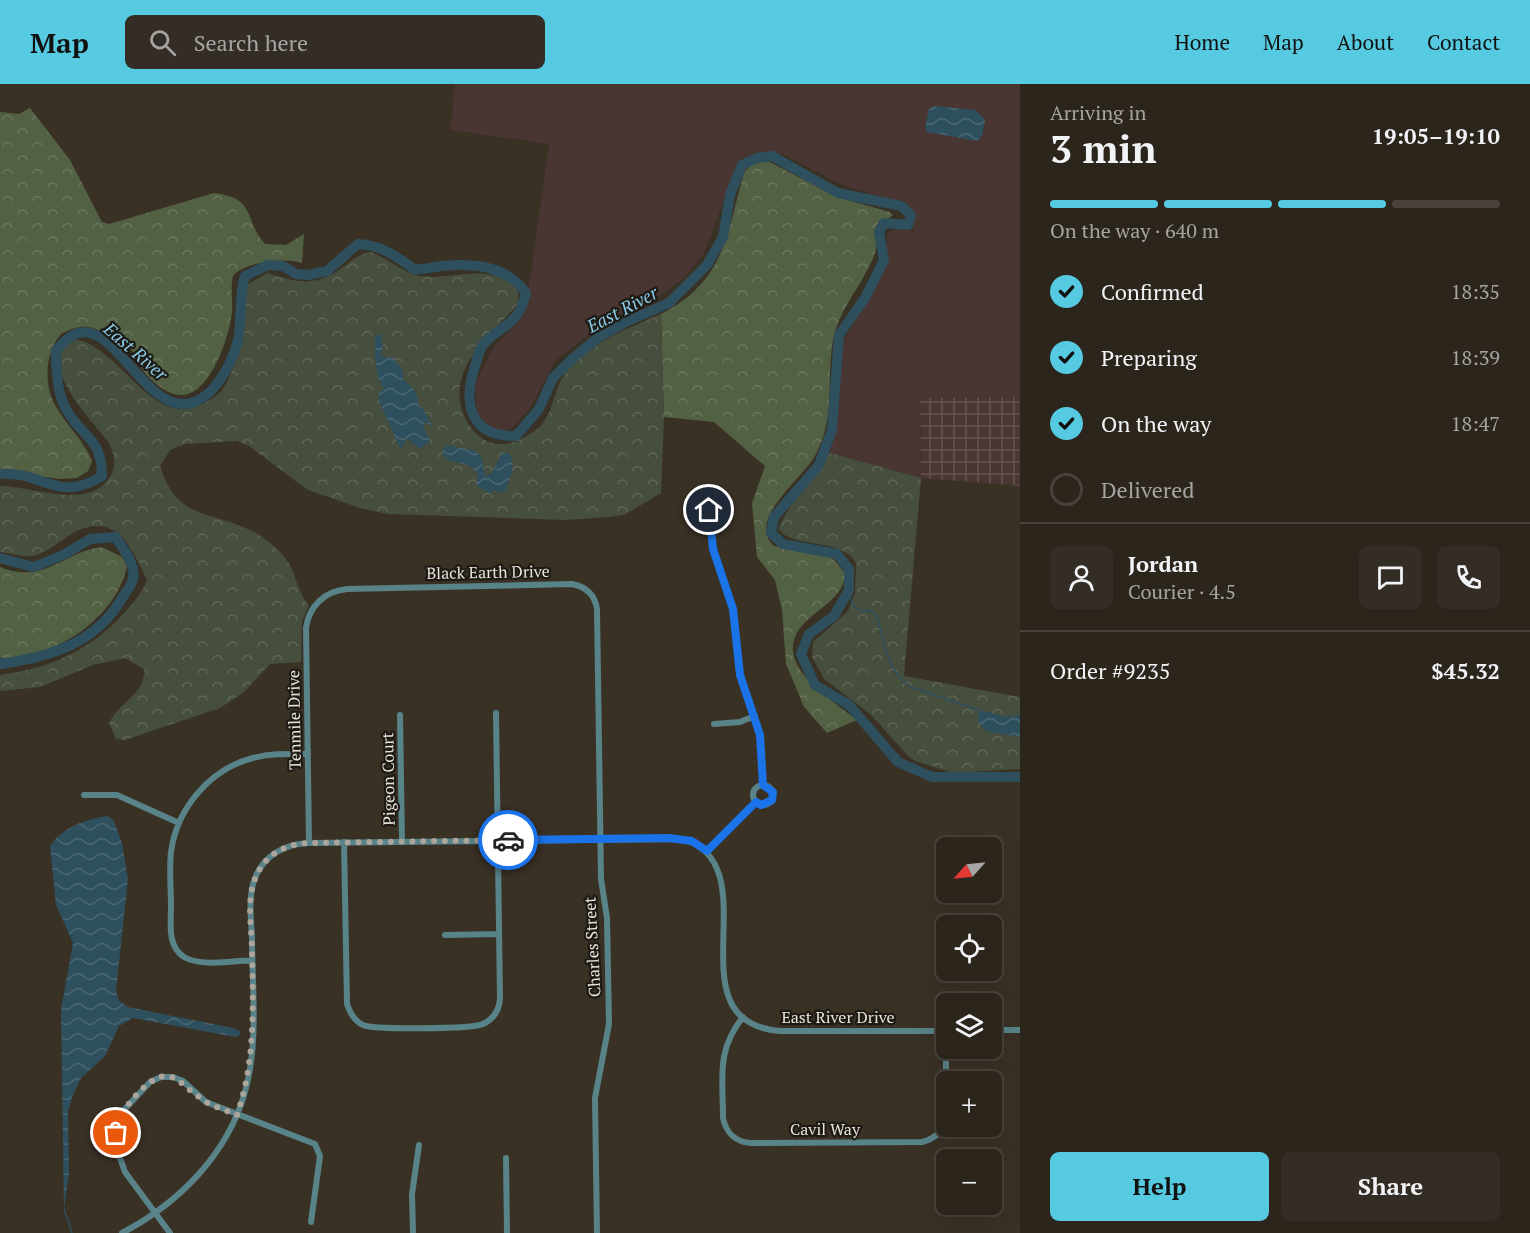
<!DOCTYPE html>
<meta charset="utf-8">
<style>
body{margin:0;font-family:"PT Serif",serif;background:#342d25;color:#f1f3f6;height:100vh;display:flex;flex-direction:column;font-size:22px;white-space:nowrap}
*{box-sizing:border-box;margin:0}
p{font-size:20px;color:#a6a5a3}
.icon{flex:none;width:33px;height:33px;fill:none;stroke:currentColor;stroke-width:2;stroke-linecap:round;stroke-linejoin:round}
.map{position:relative;flex:1;overflow:hidden}
.side{display:flex;flex-direction:column;background:#2c251c;width:510px}
.side>*{flex:none}
.needle{width:39px;rotate:243deg}
.buttons{position:absolute;left:936px;top:753px;display:grid;gap:12px}
.buttons a{display:grid;place-items:center;width:66px;height:66px;border-radius:9px;background:#2c251c;box-shadow:0 6px 24px #0002,0 0 0 2px #48423b;font-size:30px}
.pin{position:absolute;display:grid;place-items:center;width:51px;height:51px;color:#fff;margin:-26px;border:3px solid #fff;border-radius:50%;box-shadow:0 2px 6px #0007}
.courier{position:absolute;display:grid;place-items:center;width:60px;height:60px;margin:-30px;border:4px solid #1a73e8;border-radius:50%;background:#fff;color:#222;box-shadow:0 2px 8px #0007}
.head em{font-style:normal;font-weight:700}
.head div{display:flex;flex-direction:column-reverse}
.head{display:flex;align-items:center;justify-content:space-between;height:102px;padding:0 30px}
h1{font-size:39px;font-weight:700;line-height:45px}
.bar{display:grid;grid-template-columns:repeat(4,1fr);gap:9px 6px;align-content:center;height:72px;padding:0 30px}
.bar i{height:8px;border-radius:4px;background:#48423b}
.bar .on{background:#55cae0}
.bar p{grid-column:span 4}
.line{display:flex;align-items:center;gap:15px;padding:0 30px;border-top:2px solid #48423b}
.line div{flex:1}
.round{display:grid;place-items:center;flex:none;width:63px;height:63px;border-radius:9px;background:#342d25}
ol{padding:0 30px;list-style:none}
li{display:flex;align-items:center;gap:18px;height:66px}
li p{margin-inline-start:auto}
li .icon{padding:6px;border-radius:50%;background:#55cae0;color:#111;stroke-width:4}
li:last-child{color:#a6a5a3}
li i{width:33px;height:33px;border:3px solid #48423b;border-radius:50%}
.primary-button{display:flex;gap:12px;margin-top:auto;padding:12px 30px}
.primary-button a{flex:1;height:69px;border-radius:9px;background:#55cae0;color:#111;font-size:24px;font-weight:700;line-height:69px;text-align:center}
.primary-button a+a{background:#342d25;color:#f1f3f6}
header{display:flex;align-items:center;gap:36px;box-sizing:border-box;height:84px;padding:0 30px;background:#55cae0;color:#111}
header strong{font-size:28px}
nav{display:flex;gap:33px;margin-inline-start:auto;font-size:21px}
.search{width:420px;height:54px;background:#342d25;display:flex;align-items:center;gap:15px;box-sizing:border-box;padding:0 21px;border-radius:9px;color:#a6a5a3;font-size:22px}
main{display:flex;flex:1;min-height:0}
.map>svg:first-child{display:block}
.commercial{fill:#493532}
.industrial{fill:url(#industrial-grid)}
.forest{fill:url(#forest-crowns)}
.park{fill:url(#park-crowns)}
.water{fill:url(#water-waves)}
.lines{fill:none;stroke-linecap:round;stroke-linejoin:round}
.stream{stroke:#2d4f5e;stroke-width:1.5}
.river{stroke:#2d4f5e;stroke-width:10}
.street{stroke:#588388;stroke-width:6}
.done{stroke:#aca59c;stroke-width:6;stroke-dasharray:0 10.8}
.route{stroke:#1a73e8;stroke-width:8}
.labels{text-anchor:middle;dominant-baseline:central;stroke-width:4.5;stroke-linejoin:round;paint-order:stroke}
.street-label{font-size:16px;fill:#e9e3dc;stroke:#1e1a14}
.water-label{font-size:18px;font-style:italic;fill:#89c9e6;stroke:#1e1a14}
</style>
<header>
<strong>Map</strong>
<div class="search"><svg class="icon" aria-label="search" viewBox="0 0 24 24"><circle cx="10" cy="10" r="6"/><path d="M15 15l6 6"/></svg>Search here</div>
<nav><a>Home</a><a>Map</a><a>About</a><a>Contact</a></nav>
</header>
<main>
<div class="map">
<svg width="1020" height="1149" viewBox="0 0 1020 1149">
<defs>
<pattern id="industrial-grid" width="8" height="8" patternUnits="userSpaceOnUse" patternTransform="scale(1.5)"><rect width="8" height="8" fill="#493531"/><path d="M0 4h8M4 0v8" fill="none" stroke="#63524e"/></pattern>
<pattern id="forest-crowns" width="20" height="18" patternUnits="userSpaceOnUse" patternTransform="scale(1.5)"><rect width="20" height="18" fill="#526043"/><path d="M2 6a3 3 0 1 1 6 0M12 15a3 3 0 1 1 6 0" fill="none" stroke="#6b775e"/></pattern>
<pattern id="park-crowns" width="20" height="18" patternUnits="userSpaceOnUse" patternTransform="scale(1.5)"><rect width="20" height="18" fill="#464e3d"/><path d="M2 6a3 3 0 1 1 6 0M12 15a3 3 0 1 1 6 0" fill="none" stroke="#616758"/></pattern>
<pattern id="water-waves" width="16" height="10" patternUnits="userSpaceOnUse" patternTransform="scale(1.5)"><rect width="16" height="10" fill="#2d4f5e"/><path d="M0 5q4-4 8 0t8 0" fill="none" stroke="#4b6874"/></pattern>
</defs>
<rect width="100%" height="100%" fill="#3a3125"/>
<!-- commercial -->
<path class="commercial" d="M455,0H1020V313L920,314L921,394L830,369L839,324L842,259L870,212L884,182L888,148L896,145L913,147V136L909,126L900,118L842,101L785,71L762,69L737,81L704,170L683,195L650,218L586,253L556,276L528,327L513,343L500,349L485,343L477,333L475,300L495,261L521,235L526,224L549,60L450,46Z"/>
<!-- industrial -->
<path class="industrial" d="M1020,313V402L921,394L920,314Z"/>
<!-- forest -->
<path class="forest" d="M30,24L70,76L102,138L109,140L214,109C257,114 243,135 265,160L286,161L304,150L302,179C286,173 244,178 233,192C230,205 233,216 232,229C230,243 226,256 221,269C203,310 181,329 145,289C138,281 136,269 128,262C124,257 117,256 112,253C92,242 83,238 61,250C44,270 43,304 58,326C69,344 84,357 92,377L88,387L77,394L60,395L0,387V28L19,30Z
M768,77L837,113L890,128L893,131L878,142C875,151 878,160 875,169C865,198 839,224 833,256C826,296 836,334 815,372C801,396 746,436 774,462L832,474L846,490C842,511 828,519 812,532C760,574 827,612 857,636L827,649L804,623L786,580L782,526L775,496L757,473L752,419L765,382L714,338L664,333L661,230C725,197 726,152 744,89C750,80 757,78 768,77Z
M102,463L122,473L127,482C116,535 53,576 0,574V483C44,501 63,468 102,463Z"/>
<!-- park -->
<path class="park" d="M370,168C387,173 402,189 420,192C452,197 492,176 518,206L519,218C496,248 448,279 462,326C472,355 496,370 525,353C531,349 539,345 543,339C556,321 553,301 571,282C596,256 629,244 661,230L664,333L661,409L624,431L608,433L566,436L388,430L360,424L308,406L249,362L237,357L185,360L170,366L160,382C177,437 210,426 252,447C262,452 273,461 281,469C296,484 296,507 309,521L302,537L301,578L270,580L243,609L220,624L125,656L116,655L109,639C120,617 146,610 144,585L125,574L93,581L40,603L0,607V591C52,584 91,566 126,527C134,518 143,507 147,496C132,465 117,426 73,449C62,456 50,466 37,471C27,475 11,469 0,468V402C32,402 91,428 111,391C117,379 114,371 109,359C92,336 31,277 75,255C122,264 152,346 202,320C210,316 220,311 224,303C235,285 243,254 244,232C245,221 243,211 247,201L267,189C301,199 314,204 346,181C354,175 359,170 370,168Z
M830,369L921,394L904,592L1020,613V685L953,689L918,678L910,674L870,630L824,595L812,573L813,558L848,527L855,509L856,479C842,453 789,465 778,444L792,419Z"/>
<!-- water -->
<path class="water" d="M934,22L976,26L985,36L982,52L977,57L927,48L925,44L929,25Z
M375,251H381L383,262L380,272L393,274L403,287V296C413,303 419,309 418,321L423,325L434,345L426,338L423,341L430,357L420,365L406,354L401,366L379,317V308L384,305C374,289 375,270 375,251Z
M446,361L476,367L481,373L485,392L491,390L502,370L509,369C518,384 508,392 507,406L501,409L495,406L489,409L476,401C484,380 460,380 446,375L442,368Z
M979,626L1006,633L1020,631V653L986,647L978,637Z
M108,732L114,737L122,759L128,795L116,907L119,917L128,923L233,944L240,947V951L236,953L133,934L119,942L105,972L81,994L73,1011L68,1027L69,1089L64,1125L61,926L73,859L56,821L50,762C63,743 86,735 108,732Z"/>
<g class="lines">
<!-- stream -->
<path class="stream" d="M849,506L852,520L860,527L868,526L876,530C886,558 884,585 911,603L979,626
M64,1125L72,1149"/>
<!-- river -->
<path class="river" d="M0,390C44,387 57,420 102,392C102,352 80,353 65,323C57,308 56,285 56,267C102,204 135,319 182,320C210,321 230,284 237,260C243,238 238,214 245,192L268,181L283,182L296,190L308,191L327,187L358,160C381,161 396,172 414,185C425,186 432,183 442,182C473,179 508,182 526,209C518,244 501,239 483,261C479,266 477,276 475,282C462,321 471,353 516,352L539,325L553,294L571,276L596,255L628,237L669,219L707,181L723,153L730,111L742,81L757,74L772,72L838,109L901,122L911,131L908,141L884,139L879,148L884,176L865,214L839,251L832,346L819,381L774,433L771,449L783,460L837,470L849,485V506L834,532L809,550L801,570L815,601L849,621L898,678L932,693H1020
M0,474L34,483L65,470L90,455L115,453C123,464 136,480 133,495C132,500 127,507 124,511C98,559 50,573 0,580"/>
<!-- street -->
<path class="street" d="M708,414L713,465L733,525L740,591L760,651L763,701
M400,631L402,757
M714,640L740,638L755,632
M753 711a10 10 0 1 1 20 0a10 10 0 1 1-20 0Z
M84,711H117L179,739
M344,758L347,920C350,929 354,937 363,941C373,946 473,945 483,940C494,935 499,926 500,915L496,629
M309,759L306,544C309,522 325,507 347,505L572,500C587,503 595,511 597,525L601,795L607,834L609,940L595,1014L597,1149
M707,767L756,718
M445,851L499,850
M252,876C233,877 201,883 184,873C167,862 171,840 171,823C171,805 169,786 171,768C177,724 210,685 253,674C271,669 289,670 308,670
M743,933C716,967 723,993 723,1034C726,1049 736,1058 751,1059L922,1058C935,1055 942,1048 946,1036V947
M992,946H1020
M506,1074L507,1149
M122,1149C179,1119 227,1071 245,1008C259,958 252,904 252,853C251,834 248,812 255,794C264,771 285,760 309,759L683,755C773,782 668,938 780,947H946
M170,1149L125,1088L116,1063V1045L123,1027L150,998L161,993H173L183,997L206,1018L315,1060L320,1072L311,1138
M413,1149L412,1110L419,1061"/>
</g>
<g class="lines">
<!-- done -->
<path class="done" d="M116,1049C118,1033 127,1021 138,1009C170,977 175,997 203,1016C213,1023 226,1026 237,1031C256,975 253,921 252,863C251,841 247,815 255,795C264,771 285,760 309,759L508,756"/>
<!-- route -->
<path class="route" d="M508,756L669,754L692,757L707,767L756,718L761,721L772,716L773,708L763,701L760,651L740,591L733,525L713,465L709,426"/>
</g>
<g class="labels">
<!-- street labels -->
<g class="street-label">
<text transform="translate(488 488) rotate(-1)">Black Earth Drive</text>
<text transform="translate(294 636) rotate(-91)">Tenmile Drive</text>
<text transform="translate(388 695) rotate(-91)">Pigeon Court</text>
<text transform="translate(592 863) rotate(-93)">Charles Street</text>
<text x="838" y="933">East River Drive</text>
<text x="825" y="1045">Cavil Way</text>
</g>
<!-- water labels -->
<g class="water-label">
<text transform="translate(622 225) rotate(-28)">East River</text>
<text transform="translate(136 267) rotate(41)">East River</text>
</g>
</g>
</svg>
<div class="buttons">
<a><svg class="needle" viewBox="-14 -14 28 28"><path d="M0-13l5 13h-10z" fill="#e53935"/><path d="M0 13l5-13h-10z" fill="#a6a5a3"/></svg></a>
<a><svg class="icon" aria-label="locate" viewBox="0 0 24 24"><circle cx="12" cy="12" r="6"/><path d="M12 2v4M12 18v4M2 12h4M18 12h4"/></svg></a>
<a><svg class="icon" aria-label="layers" viewBox="0 0 24 24"><path d="M12 4l9 5-9 5-9-5zM3 14l9 5 9-5"/></svg></a>
<a>+</a>
<a>−</a>
</div>
<div class="pin" style="left:116px;top:1049px;background:#ea580c"><svg class="icon" aria-label="bag" viewBox="0 0 24 24"><path d="M5 8h14l-1 12H6zM9 8a3 3 0 0 1 6 0"/></svg></div>
<div class="pin" style="left:709px;top:426px;background:#1f2937"><svg class="icon" aria-label="home" viewBox="0 0 24 24"><path d="M3 11l9-7 9 7M6 9v11h12V9"/></svg></div>
<div class="courier" style="left:508px;top:756px"><svg class="icon" aria-label="car" viewBox="0 0 24 24"><path d="M5 17H2v-5l4-1 3-4h7l3 4 3 1v5h-3M9 17h6M6 11h13"/><circle cx="7" cy="17" r="2"/><circle cx="17" cy="17" r="2"/></svg></div>
</div>
<section class="side">
<div class="head"><div><h1>3 min</h1><p>Arriving in</p></div><em>19:05–19:10</em></div>
<div class="bar"><i class="on"></i><i class="on"></i><i class="on"></i><i></i><p>On the way · 640 m</p></div>
<ol>
<li><svg class="icon" aria-label="check" viewBox="0 0 24 24"><path d="M5 12l5 5 9-10"/></svg>Confirmed<p>18:35</p></li>
<li><svg class="icon" aria-label="check" viewBox="0 0 24 24"><path d="M5 12l5 5 9-10"/></svg>Preparing<p>18:39</p></li>
<li><svg class="icon" aria-label="check" viewBox="0 0 24 24"><path d="M5 12l5 5 9-10"/></svg>On the way<p>18:47</p></li>
<li><i></i>Delivered</li>
</ol>
<div class="line" style="height:108px"><a class="round"><svg class="icon" aria-label="person" viewBox="0 0 24 24"><circle cx="12" cy="8" r="4"/><path d="M4 21q1-7 8-7t8 7"/></svg></a><div><b>Jordan</b><p>Courier · 4.5</p></div><a class="round"><svg class="icon" aria-label="chat" viewBox="0 0 24 24"><path d="M4 5h16v11H9l-5 4z"/></svg></a><a class="round"><svg class="icon" aria-label="phone" viewBox="0 0 24 24"><path d="M5 4h4l2 5-3 2q2 4 5 5l2-3 5 2v4C11 20 4 13 5 4z"/></svg></a></div>
<div class="line" style="height:78px"><div>Order #9235</div><b>$45.32</b></div>
<div class="primary-button"><a>Help</a><a>Share</a></div>
</section>
</main>
